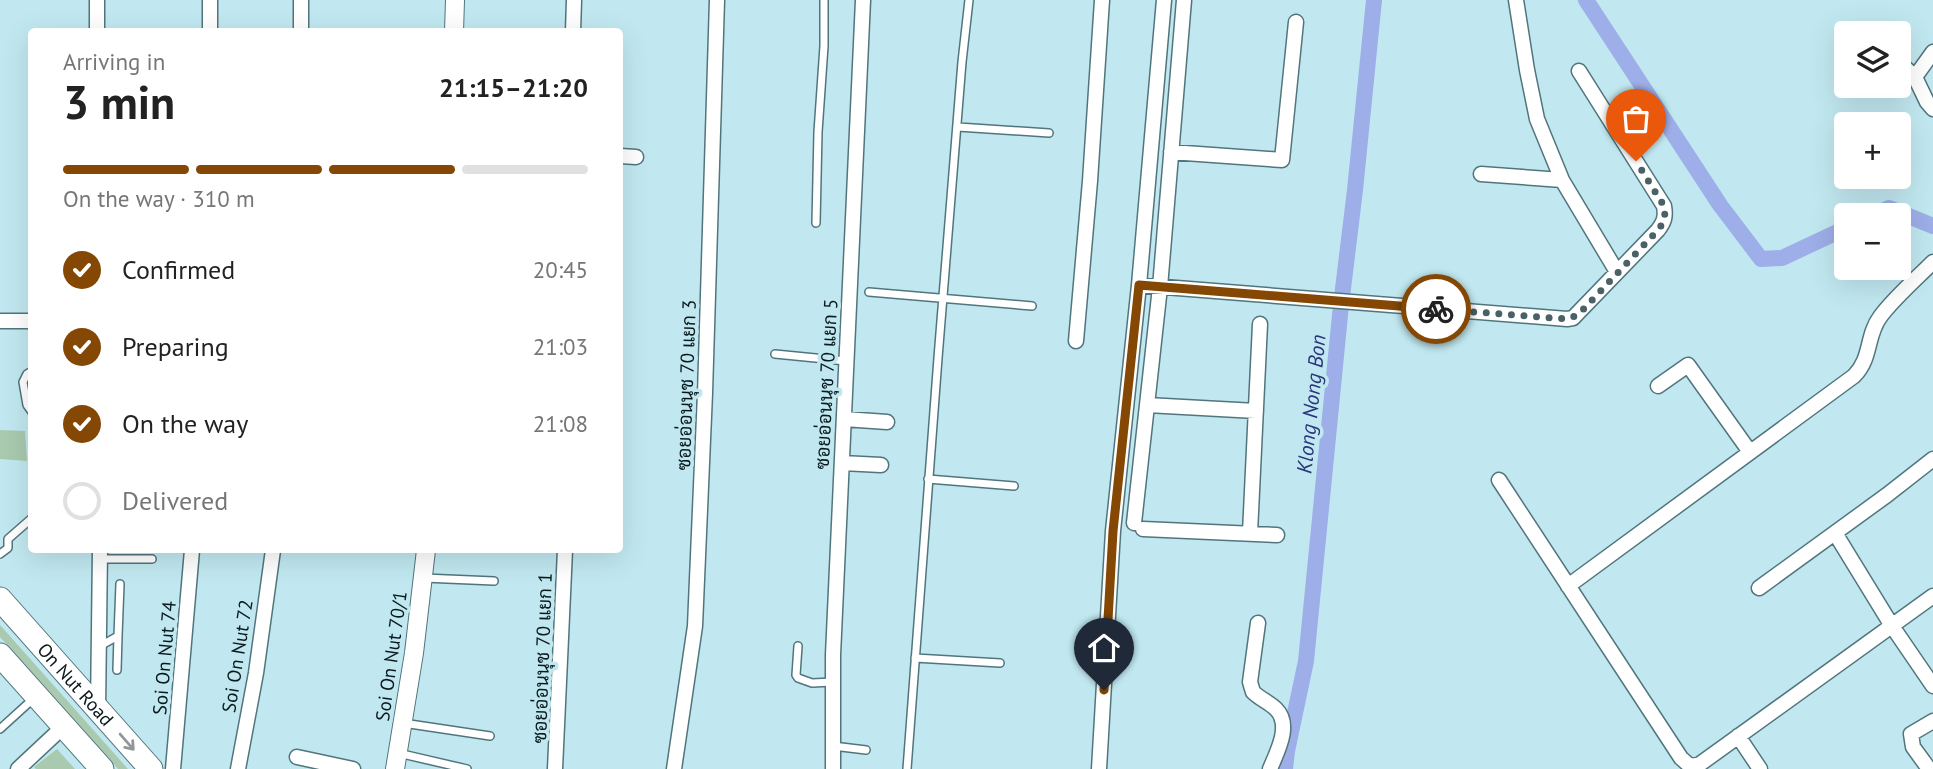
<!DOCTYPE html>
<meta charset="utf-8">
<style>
body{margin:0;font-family:"PT Sans",Sarabun,sans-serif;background:#f2f2f2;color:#222;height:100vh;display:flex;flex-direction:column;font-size:26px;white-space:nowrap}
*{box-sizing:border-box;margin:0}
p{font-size:23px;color:#767676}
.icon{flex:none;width:38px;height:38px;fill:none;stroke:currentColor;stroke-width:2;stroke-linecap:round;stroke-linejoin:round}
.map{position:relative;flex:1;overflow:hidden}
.sheet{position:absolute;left:28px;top:28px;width:595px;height:525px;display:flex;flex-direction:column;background:#fff;border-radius:7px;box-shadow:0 7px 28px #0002}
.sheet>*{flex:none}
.fabs{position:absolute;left:1834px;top:21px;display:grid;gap:14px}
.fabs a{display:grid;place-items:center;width:77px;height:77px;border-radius:7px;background:#fff;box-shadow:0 7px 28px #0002;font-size:35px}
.pin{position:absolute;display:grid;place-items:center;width:60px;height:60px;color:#fff;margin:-72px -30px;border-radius:50% 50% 50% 0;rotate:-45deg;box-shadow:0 0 7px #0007}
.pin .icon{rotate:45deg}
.courier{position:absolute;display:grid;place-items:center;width:70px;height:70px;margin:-35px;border:5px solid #844704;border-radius:50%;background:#fff;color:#222;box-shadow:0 2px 9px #0007}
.headline em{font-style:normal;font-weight:700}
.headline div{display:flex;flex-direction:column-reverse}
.headline{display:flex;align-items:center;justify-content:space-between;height:119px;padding:0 35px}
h1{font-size:46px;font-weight:700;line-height:52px}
.bar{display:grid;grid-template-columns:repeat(4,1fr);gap:10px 7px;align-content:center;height:84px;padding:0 35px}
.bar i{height:9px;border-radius:5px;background:#e0e0e0}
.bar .active{background:#844704}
.bar p{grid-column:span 4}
ol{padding:0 35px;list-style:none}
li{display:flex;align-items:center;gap:21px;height:77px}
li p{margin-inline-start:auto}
li .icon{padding:7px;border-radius:50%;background:#844704;color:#fff;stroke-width:4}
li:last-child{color:#767676}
li i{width:38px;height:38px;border:4px solid #e0e0e0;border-radius:50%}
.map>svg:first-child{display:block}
.green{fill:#a9caaf}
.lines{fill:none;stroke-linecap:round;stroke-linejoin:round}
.canal{stroke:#9daee8;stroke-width:16}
.service-casing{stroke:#51757c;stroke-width:10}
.minor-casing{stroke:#51757c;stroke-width:17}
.tertiary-casing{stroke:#51757c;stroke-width:20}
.primary-casing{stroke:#51757c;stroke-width:25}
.service{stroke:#fff;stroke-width:7}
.minor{stroke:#fff;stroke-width:14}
.tertiary{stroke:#fff;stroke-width:18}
.primary{stroke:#fff;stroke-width:23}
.oneway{stroke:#919899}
.done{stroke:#4a6166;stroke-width:7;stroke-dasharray:0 12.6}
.route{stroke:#844704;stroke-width:9}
.labels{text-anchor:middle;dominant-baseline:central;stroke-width:7;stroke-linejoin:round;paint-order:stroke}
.street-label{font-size:19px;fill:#0a191c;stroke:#c1e8f0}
.water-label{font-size:21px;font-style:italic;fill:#2a367a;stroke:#c1e8f0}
</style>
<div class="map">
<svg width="1933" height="769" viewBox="0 0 1933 769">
<rect width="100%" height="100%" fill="#c1e8f0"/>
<!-- green -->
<path class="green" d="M0,430L25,431L27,461L0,459Z
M0,625L128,769H118L0,637Z
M57,749L75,769H36L34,767Z"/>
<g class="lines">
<!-- canal -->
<path class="canal" d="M1586,0L1720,205L1761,259L1782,258L1846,228
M1874,215L1889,208L1933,226
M1285,769L1287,751L1306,661L1341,305L1355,190L1374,0"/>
<defs>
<path id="service" d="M958,127L1049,133
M816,223L818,132L824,46V0
M869,292L1032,306
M775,354L846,361
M32,371L27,374L23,382L27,405L32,412
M928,479L1014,486
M0,554L8,548V539L32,518
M100,559H152
M424,578L494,581
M100,646L118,636L120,584
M798,646L796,675L798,678L812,683L833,682
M915,658L1000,663
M117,670L118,636
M403,723L490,736
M0,729L33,699
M833,746L866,750
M398,753L467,769
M907,769L938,358L962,62L969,0"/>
<path id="minor" d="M97,0V32
M210,0V32
M1516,0L1527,70L1537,119L1562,180
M301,32V0
M573,32L574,0
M1899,62L1915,77L1927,102L1933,109
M1915,77L1933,52
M1171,152L1282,160L1296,22
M620,156L636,157
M1481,174L1562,180L1617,272
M1139,285L1567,319L1573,318L1658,230C1664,222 1666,217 1664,206L1579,71
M0,321H32
M1076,341L1090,181L1102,0
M1658,386L1688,365L1750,452
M1147,405L1256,411
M844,419L887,422
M842,463L881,465
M1499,480L1681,758L1690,766L1700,764L1933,596
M1134,523L1160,287L1184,0
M1143,529L1277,535
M1250,533L1260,324
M1835,533L1892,626L1933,686
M1568,586L1854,376C1872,358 1866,336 1880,317C1893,299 1917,278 1933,262
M1759,588L1887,495L1933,459
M1258,623L1250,682L1253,692C1260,699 1269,702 1276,709C1292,725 1277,752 1270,769
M98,709L100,550
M1738,736L1760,769
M297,757L353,769
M18,769L64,726
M173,769L192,550
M238,769L256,673L273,550
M555,769L565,550
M674,769L695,626L705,393L717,0
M833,769V655L863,0
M1099,769L1113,531L1139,285L1164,0
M1929,769L1913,747L1911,734L1933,721"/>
<path id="tertiary" d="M454,32L455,0
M395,769L414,653L426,550"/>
<g id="primary">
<path id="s1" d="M0,599L151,769"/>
<path d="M0,655L102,769"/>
</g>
</defs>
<!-- service casing -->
<use href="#service" class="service-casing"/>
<!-- minor casing -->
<use href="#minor" class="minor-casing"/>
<!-- tertiary casing -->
<use href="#tertiary" class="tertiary-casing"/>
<!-- primary casing -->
<use href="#primary" class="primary-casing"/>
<!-- service -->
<use href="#service" class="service"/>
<!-- minor -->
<use href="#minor" class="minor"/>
<!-- tertiary -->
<use href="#tertiary" class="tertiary"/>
<!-- primary -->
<use href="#primary" class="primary"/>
</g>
<!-- one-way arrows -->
<defs><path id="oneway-shaft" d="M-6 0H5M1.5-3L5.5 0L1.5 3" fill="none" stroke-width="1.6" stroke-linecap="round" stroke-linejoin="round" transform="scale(1.75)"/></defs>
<use class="oneway" href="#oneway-shaft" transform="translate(127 742) rotate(49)"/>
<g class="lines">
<!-- done -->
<path class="done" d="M1436,309L1567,319L1578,315L1658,230C1664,222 1666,217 1664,206L1636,161"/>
<!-- route -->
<path class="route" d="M1104,690L1113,531L1139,285L1436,309"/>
</g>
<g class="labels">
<!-- street labels -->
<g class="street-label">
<text transform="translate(826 384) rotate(-87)">ซอยอ่อนนุช 70 แยก 5</text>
<text transform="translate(686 385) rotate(-88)">ซอยอ่อนนุช 70 แยก 3</text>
<text transform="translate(237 656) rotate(-81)">Soi On Nut 72</text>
<text transform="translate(391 656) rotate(-82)">Soi On Nut 70/1</text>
<text transform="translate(164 658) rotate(-85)">Soi On Nut 74</text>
<text transform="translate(542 658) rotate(-88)">ซอยอ่อนนุช 70 แยก 1</text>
<text stroke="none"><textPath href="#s1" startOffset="114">On Nut Road</textPath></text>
</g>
<!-- water labels -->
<g class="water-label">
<text transform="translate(1311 404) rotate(-84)">Klong Nong Bon</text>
</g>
</g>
</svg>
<div class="fabs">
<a><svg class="icon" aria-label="layers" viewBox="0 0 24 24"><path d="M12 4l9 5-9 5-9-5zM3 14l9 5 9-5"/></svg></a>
<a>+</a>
<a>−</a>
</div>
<div class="pin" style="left:1636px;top:161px;background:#ea580c"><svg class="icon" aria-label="bag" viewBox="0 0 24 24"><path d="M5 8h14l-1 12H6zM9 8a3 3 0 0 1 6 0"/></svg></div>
<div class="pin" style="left:1104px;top:690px;background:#1f2937"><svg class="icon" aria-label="home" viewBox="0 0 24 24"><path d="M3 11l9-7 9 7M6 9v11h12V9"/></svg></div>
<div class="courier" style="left:1436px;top:309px"><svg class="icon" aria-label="bike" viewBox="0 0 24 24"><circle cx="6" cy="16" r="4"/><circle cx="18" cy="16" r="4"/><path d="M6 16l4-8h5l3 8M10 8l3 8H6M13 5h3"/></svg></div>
<section class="sheet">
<div class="headline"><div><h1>3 min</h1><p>Arriving in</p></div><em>21:15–21:20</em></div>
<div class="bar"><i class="active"></i><i class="active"></i><i class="active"></i><i></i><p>On the way · 310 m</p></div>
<ol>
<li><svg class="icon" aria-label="check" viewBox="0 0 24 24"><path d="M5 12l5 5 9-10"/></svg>Confirmed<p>20:45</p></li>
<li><svg class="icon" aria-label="check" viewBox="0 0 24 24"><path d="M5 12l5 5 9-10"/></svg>Preparing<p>21:03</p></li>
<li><svg class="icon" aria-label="check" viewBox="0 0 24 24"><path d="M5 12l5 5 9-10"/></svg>On the way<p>21:08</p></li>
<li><i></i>Delivered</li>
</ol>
</section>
</div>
